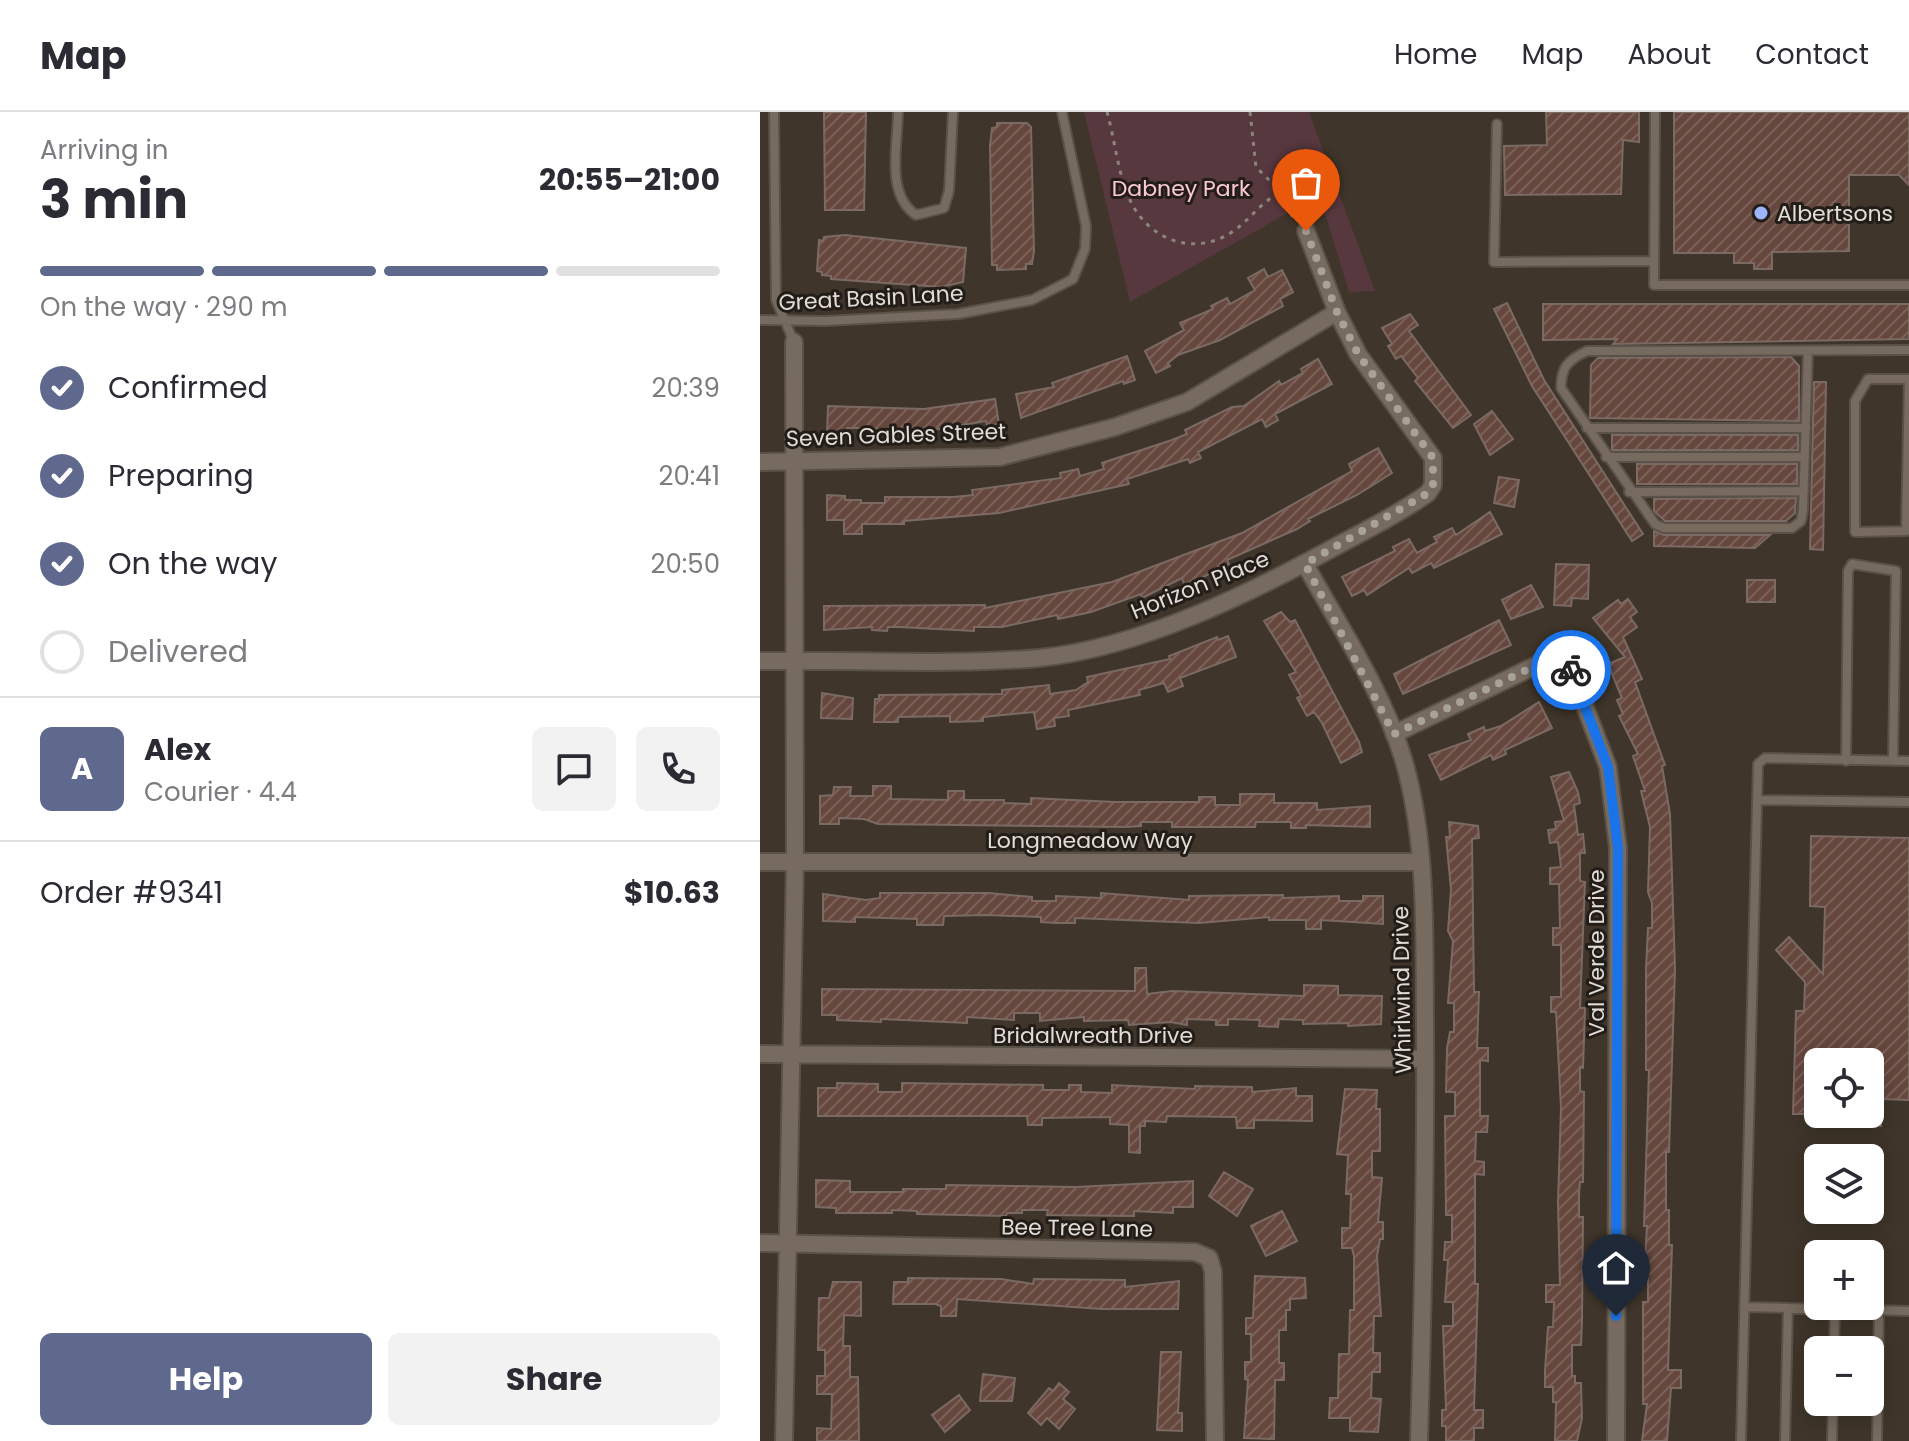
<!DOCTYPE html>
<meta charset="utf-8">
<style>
body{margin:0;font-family:Poppins,sans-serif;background:#f2f2f3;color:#2b2b33;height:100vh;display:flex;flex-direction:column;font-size:30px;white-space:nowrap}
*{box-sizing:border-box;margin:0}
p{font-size:26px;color:#7c7c81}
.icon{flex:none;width:44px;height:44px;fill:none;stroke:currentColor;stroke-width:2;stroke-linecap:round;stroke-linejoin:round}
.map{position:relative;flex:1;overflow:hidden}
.side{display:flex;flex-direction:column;background:#fff;width:760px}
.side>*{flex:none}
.controls{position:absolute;left:1044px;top:936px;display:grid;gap:16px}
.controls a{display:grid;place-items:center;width:80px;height:80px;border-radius:12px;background:#fff;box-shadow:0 4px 20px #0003;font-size:40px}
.pin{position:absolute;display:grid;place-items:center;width:68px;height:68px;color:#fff;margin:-82px -34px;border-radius:50% 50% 50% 0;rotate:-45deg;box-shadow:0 0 8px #0007}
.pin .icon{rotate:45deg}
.courier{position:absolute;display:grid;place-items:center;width:80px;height:80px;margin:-40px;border:6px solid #1a73e8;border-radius:50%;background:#fff;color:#222;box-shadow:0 2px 10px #0007}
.summary em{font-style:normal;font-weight:700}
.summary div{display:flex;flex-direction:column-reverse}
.summary{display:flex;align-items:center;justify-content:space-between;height:136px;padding:0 40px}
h1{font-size:52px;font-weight:700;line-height:60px}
.bar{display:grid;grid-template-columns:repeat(4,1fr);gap:12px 8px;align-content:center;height:96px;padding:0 40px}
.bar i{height:10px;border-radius:6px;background:#e1e1e2}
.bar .current{background:#5f698e}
.bar p{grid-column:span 4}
.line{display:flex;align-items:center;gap:20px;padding:0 40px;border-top:2px solid #e1e1e2}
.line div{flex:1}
.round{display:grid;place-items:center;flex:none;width:84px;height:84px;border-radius:12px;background:#f2f2f3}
ol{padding:0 40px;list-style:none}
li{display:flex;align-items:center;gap:24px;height:88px}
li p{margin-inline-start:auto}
li .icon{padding:8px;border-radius:50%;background:#5f698e;color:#fff;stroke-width:4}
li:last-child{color:#7c7c81}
li i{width:44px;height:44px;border:4px solid #e1e1e2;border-radius:50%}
.primary-button{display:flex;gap:16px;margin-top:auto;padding:16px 40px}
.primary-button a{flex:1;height:92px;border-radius:12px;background:#5f698e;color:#fff;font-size:32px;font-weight:700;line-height:92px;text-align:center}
.primary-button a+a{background:#f2f2f3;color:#2b2b33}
header{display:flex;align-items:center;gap:48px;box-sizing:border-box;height:112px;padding:0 40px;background:#fff;border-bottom:2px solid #e1e1e2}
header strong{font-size:38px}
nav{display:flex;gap:44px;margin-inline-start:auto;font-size:28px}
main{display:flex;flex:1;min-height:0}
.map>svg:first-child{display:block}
.green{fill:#57383e}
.building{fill:url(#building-hatch);stroke:#7b6a64;stroke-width:2}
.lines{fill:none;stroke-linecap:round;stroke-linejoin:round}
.service-casing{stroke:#5a5249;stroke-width:12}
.minor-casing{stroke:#5a5249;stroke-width:20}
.path{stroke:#8d857c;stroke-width:3;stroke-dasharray:4 6;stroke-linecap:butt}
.service{stroke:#776b5f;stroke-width:8}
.minor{stroke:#776b5f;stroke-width:16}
.done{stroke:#a9a299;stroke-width:8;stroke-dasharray:0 14.4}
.route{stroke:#1a73e8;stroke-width:10}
.poi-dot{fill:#9eb4fd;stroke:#221d18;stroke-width:3}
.labels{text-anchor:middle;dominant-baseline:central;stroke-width:6;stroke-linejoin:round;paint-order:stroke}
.park-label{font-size:22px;fill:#fcc8d2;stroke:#221d18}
.poi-label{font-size:22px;fill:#e2dcd5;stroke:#221d18;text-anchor:start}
.street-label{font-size:22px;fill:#e2dcd5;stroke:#221d18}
</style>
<header>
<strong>Map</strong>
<nav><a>Home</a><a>Map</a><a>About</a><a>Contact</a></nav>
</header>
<main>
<section class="side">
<div class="summary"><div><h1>3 min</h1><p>Arriving in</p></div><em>20:55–21:00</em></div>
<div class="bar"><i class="current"></i><i class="current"></i><i class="current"></i><i></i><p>On the way · 290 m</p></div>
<ol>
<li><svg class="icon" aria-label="check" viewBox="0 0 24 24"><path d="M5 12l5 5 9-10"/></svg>Confirmed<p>20:39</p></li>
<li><svg class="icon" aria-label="check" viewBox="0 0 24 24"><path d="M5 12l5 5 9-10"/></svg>Preparing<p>20:41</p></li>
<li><svg class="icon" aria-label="check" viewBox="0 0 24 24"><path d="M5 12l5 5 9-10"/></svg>On the way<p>20:50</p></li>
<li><i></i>Delivered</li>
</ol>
<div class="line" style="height:144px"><b class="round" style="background:#5f698e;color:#fff">A</b><div><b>Alex</b><p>Courier · 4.4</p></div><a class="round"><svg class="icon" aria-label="chat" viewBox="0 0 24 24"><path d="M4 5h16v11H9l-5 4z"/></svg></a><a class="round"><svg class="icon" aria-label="phone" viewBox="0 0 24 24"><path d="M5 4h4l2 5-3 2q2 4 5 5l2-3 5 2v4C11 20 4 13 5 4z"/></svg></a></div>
<div class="line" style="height:104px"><div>Order #9341</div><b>$10.63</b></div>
<div class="primary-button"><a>Help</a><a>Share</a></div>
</section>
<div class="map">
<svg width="1149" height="1329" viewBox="0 0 1149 1329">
<defs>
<pattern id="building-hatch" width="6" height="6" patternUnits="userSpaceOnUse" patternTransform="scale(2)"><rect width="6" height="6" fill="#66473d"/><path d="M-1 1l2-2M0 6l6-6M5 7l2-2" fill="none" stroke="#7c6158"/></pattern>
</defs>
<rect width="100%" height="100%" fill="#3f352a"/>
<!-- green -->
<path class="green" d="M324,0H549L615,179L589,180L558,79L525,96L526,102L370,190Z"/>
<!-- building -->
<path class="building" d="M64,0H106L104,98H65Z
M786,0H879V30L863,28L861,82L745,83L744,34L787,33Z
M914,0H1149V73L1139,63H1089V139L1012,140V157H994V151H974V141H914Z
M237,11H267L271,15L274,139L272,152H266V157L237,158V153H232L230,33L232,16L237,15Z
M85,123L206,136L203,170L181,175L71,167V164L62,163V160L57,159L59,128L63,129L64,125Z
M504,157L508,165L522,158L533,180L520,187L523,194L460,228L418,243L408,251L410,254L396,261L385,239L424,218L420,211L453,197L451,194L467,186L470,192L495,178L488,166Z
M747,191L784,268L883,422L872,429L772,274L734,197Z
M783,192H1149V227L853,232L857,227L783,228Z
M650,202L658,213L649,219L711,303L693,316L655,269L658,266L641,244L636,247L628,234L632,232L622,216Z
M367,244L375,268L364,272L363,269L261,306L256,282L294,275L292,271Z
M1031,245L1039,254V309L830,306L831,253L838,246Z
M558,247L572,272L515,302L518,308L506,315L502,307L438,340L441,346L430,351L428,347L367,367L369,372L239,401L144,409V412H102V422H84V408H67V383L85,384V388H101V391H125V385H194L213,383L212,378L301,366L300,361L318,357L320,364L344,357L342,351L412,328L427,322L425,318L472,295L484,294L519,269L521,273L543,261L541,257Z
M1054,270H1066L1063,438L1050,437Z
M235,287L239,312L227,314L226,309L150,322H125V318L111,316H87V322H67L68,294L164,297Z
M732,299L753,327L730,343L714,312Z
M852,323H1038V338H852Z
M618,336L632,361L597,383L548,407L550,409L537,417L467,448L469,452L443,465L424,472L422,466L382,486L381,482L331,500L298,507L297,503L242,515H214V519L139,515H128L127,519L112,518V515L64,518V494L225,493V496L352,470L482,421L592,359L589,352Z
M877,352H1037V372H877Z
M739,365L759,368L754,395L734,391Z
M1036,386L1035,401L1026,409H905L894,399V387Z
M730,400L742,422L674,456L671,451L652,461L649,456L607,483L604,478L592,484L582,465L635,439L633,435L649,427L657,441L677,430L674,425L692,416L696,423Z
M894,419L904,423H1010L995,436L894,434Z
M796,452L829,453L828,487L812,486L811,494L794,493Z
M987,468H1015V490H987Z
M771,473L783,495L751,507L742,488Z
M868,487L877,500L870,505L877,515L863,525L882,567L875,570L905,653L902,654L910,702L915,857L909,1040H906V1098H909V1133H912L908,1258H921V1276H911L907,1329H882L887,1292H883V1190H888V1166H884L887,1114H884L889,958H886V856L888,816H892V791L888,780L890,715L881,679H885L873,644L878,642L859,604L863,602L857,588L862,586L848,552L865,545L833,506L858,488L861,492Z
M521,500L530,510L535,508L599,630L602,640L581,651L562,611L554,600L547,604L537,586L541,584L529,563L536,560L504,509Z
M739,508L751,533L643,582L634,562Z
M468,524L476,545L420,566L423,574L408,580L404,571L379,578L380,583L308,598L309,604L294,606L295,614L277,617L274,600L223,605V609L190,610V604L138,605V610H114L115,587H119V583L242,582V578L289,573L290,582L316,578L328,570L327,565L410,547L409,544L457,525L458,528Z
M62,581L93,586L92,607L61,606Z
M779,590L792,616L745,638L746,642L733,648L731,643L681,668L669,643L711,628L708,622L724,615L725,619L741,614Z
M809,660L818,680L820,691L814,693L818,723L823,722L825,741H820V769L825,770L820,896H825L823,956L820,955V979L824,980L823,1070H820L819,1082V1105H823L822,1208L821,1233H812V1264H815V1271H821L822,1306L817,1329H795L796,1290H793V1275H785V1259L788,1215H793L794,1190H786V1173H800L798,1090L801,996L796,900H791V885H801V833H793V816H800L799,772H790V756L801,755L798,730L790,731L788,718L796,717L795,710L804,709L791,665Z
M113,674H131V687L188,688V679H204V688H244V691L271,692V686L355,690H439V685H455V693H480V682H514V691H557V698L610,694V715L546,713V716H531V710H496L495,715H412V710H381V714L366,715L118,712L104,707L79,706V712H60V684L73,683L74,675H91L90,684H113Z
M689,710L718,714L719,726L712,727L714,880H719L717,936H728V949L720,948V1004H728L727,1020H716L715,1049L724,1050V1063L715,1062V1172H718L714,1298H723V1316H714V1329H686V1314H682V1298H686L683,1214H693V1190H685L688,1148H684L685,1130H692V1103H686L685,1004H695V980H686L687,936L690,920H694V891H688L693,829L688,819L691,777L686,725H690Z
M1051,724L1149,726V988L1121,987V1014L1110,1013V950H1058V1002H1033L1036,899H1044L1045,870L1016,838L1029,825L1063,862L1065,795L1050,794Z
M120,781H229L272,785V789H296V784L341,786V781L429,788V784L523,783V786L579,784V789H603V784H623V812L561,808V817H546V808H509V805L439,811L315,806V811H296L281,810V805L227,803L184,804L183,813H157V807L95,805V810L63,809V782L106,788L120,786Z
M375,856H386L387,882L412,879L544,884V873L578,874V883L622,884L621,912L588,914V911L543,912V908L519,907L518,915L499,914L500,908L468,907V913H456V908L427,907V913L411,910L369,913L368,908L324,909V905L280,909V901H254V908L207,905V911L121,907V910L77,908V903H62V877L375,879Z
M77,971L118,972V980H142V971L283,973V978H309V973H321V980L352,981V973L435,977V974L492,975V980L536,976V984H552V1009L494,1008V1016H477L476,1005L407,1004L406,1010L385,1009V1014H380V1041L369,1040V1013L350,1012V1005L282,1006V1013H268L267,1004H58V976H77Z
M585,977L617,978L616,997H620V1039H612V1065L622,1066L618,1110H623V1127H620L617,1144L621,1204H614L613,1241H620V1260H612L611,1286L621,1287L618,1320L590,1319V1306H569L570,1286H578L579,1242H589L590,1198H594V1144L592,1136H582V1116H590L591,1082H586L588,1043L577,1042Z
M464,1060L493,1077L477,1104L449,1084Z
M56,1068L90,1069V1080H143V1077H186V1073L316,1075L433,1069V1095H413V1101L374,1099V1104L287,1103L288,1098H262V1101H247L246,1104L157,1102V1099L132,1098V1101H76V1096L56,1095Z
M522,1099L537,1129L506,1144L491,1114Z
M495,1164L545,1166L546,1186L530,1187V1198H526V1218H519V1251H524V1268H515L514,1327L484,1326L488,1268L485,1267V1250H491V1222H486V1206H493Z
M148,1166L241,1167L273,1172L274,1167L365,1168V1175L419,1169L418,1197H342L197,1187L196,1204H181V1194L175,1192H133L134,1170H148Z
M73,1170H101V1204L84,1203L83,1234H90V1265H98L99,1329H57V1316L71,1317L72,1282H57V1264H65V1238H58L59,1186H69Z
M401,1240H421L418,1301H422V1319L397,1318Z
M223,1262L255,1266L252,1289H220Z
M299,1271L309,1280L303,1287L315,1297L299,1317L287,1306L281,1313L268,1301L289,1276L293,1279Z
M199,1283L210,1298L185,1320L172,1303Z"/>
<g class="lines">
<defs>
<path id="service" d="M14,0L16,188L34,230
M138,0C138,33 125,82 156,103L184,96L189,79L193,0
M895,0L894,173H1149
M737,12L734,150L894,149
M0,208L65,209L198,202L272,188L313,167L325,137L326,114L302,0
M1048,239L1043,398L1041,409L1032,416H904L895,412L801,276C801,255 808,248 827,239L1149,238
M1108,267H1149L1146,419L1095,420V289Z
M827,316H1046
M846,345H1045
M869,380L1044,379
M1086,649L1088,459L1092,452L1136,459L1133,649
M997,688L1149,690
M984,1195L1149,1199
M1074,1238L1075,1197
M981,1329L998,652L1005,646L1149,649
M1025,1329L1028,1196
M1072,1329L1073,1290
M1117,1329L1119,1198"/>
<path id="minor" d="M0,350L240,345L355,315L427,290L577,200
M545,452C579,514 622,578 643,646C668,730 664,824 665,911C666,1051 663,1190 659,1329
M0,549C93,547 187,554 279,546C381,536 495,479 584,430C612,415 642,400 668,381L673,373V346L598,242L577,200L546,119
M634,622L785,549H795L811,558L848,655L858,736L856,1329
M0,750H660
M0,942L665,947
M0,1131L435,1140L449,1146L453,1159L455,1329
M24,1329L35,750L34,230"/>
</defs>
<!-- service casing -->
<use href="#service" class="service-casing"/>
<!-- minor casing -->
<use href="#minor" class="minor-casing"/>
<!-- path -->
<path class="path" d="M347,0C355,28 358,64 371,90C389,127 432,144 469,122C489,110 500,90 521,80L534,108
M490,0L496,55L521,80"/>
<!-- service -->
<use href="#service" class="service"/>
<!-- minor -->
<use href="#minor" class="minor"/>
</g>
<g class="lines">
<!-- done -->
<path class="done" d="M546,119L577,200L598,242L673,346V373L668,381L545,452L634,622L785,549L803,552L811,558"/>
<!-- route -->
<path class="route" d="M811,558L848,655L858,736L856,1204"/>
</g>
<!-- markers -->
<circle class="poi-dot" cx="1001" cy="101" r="8"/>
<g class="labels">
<!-- park labels -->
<g class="park-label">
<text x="421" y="76">Dabney Park</text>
</g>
<!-- poi labels -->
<g class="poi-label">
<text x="1017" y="101">Albertsons</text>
</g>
<!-- street labels -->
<g class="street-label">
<text transform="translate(111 186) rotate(-3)">Great Basin Lane</text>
<text transform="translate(136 323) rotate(-2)">Seven Gables Street</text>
<text transform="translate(440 473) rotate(-22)">Horizon Place</text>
<text x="330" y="728">Longmeadow Way</text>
<text transform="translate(836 841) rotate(-90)">Val Verde Drive</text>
<text transform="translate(642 878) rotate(-91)">Whirlwind Drive</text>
<text x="333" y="923">Bridalwreath Drive</text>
<text transform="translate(317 1116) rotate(1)">Bee Tree Lane</text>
</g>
</g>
</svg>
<div class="controls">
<a><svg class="icon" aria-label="locate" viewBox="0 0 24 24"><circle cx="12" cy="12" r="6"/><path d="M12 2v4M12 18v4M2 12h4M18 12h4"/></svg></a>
<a><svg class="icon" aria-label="layers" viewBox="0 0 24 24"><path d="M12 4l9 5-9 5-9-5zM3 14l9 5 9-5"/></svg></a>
<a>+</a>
<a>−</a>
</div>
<div class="pin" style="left:546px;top:119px;background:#ea580c"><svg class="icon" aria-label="bag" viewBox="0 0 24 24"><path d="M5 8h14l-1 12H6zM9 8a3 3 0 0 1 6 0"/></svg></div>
<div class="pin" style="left:856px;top:1204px;background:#1f2937"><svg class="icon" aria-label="home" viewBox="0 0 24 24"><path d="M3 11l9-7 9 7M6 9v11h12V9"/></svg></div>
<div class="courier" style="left:811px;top:558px"><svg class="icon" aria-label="bike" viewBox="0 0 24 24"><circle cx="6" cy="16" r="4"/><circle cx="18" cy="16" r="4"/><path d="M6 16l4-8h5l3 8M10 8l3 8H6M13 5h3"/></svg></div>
</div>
</main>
